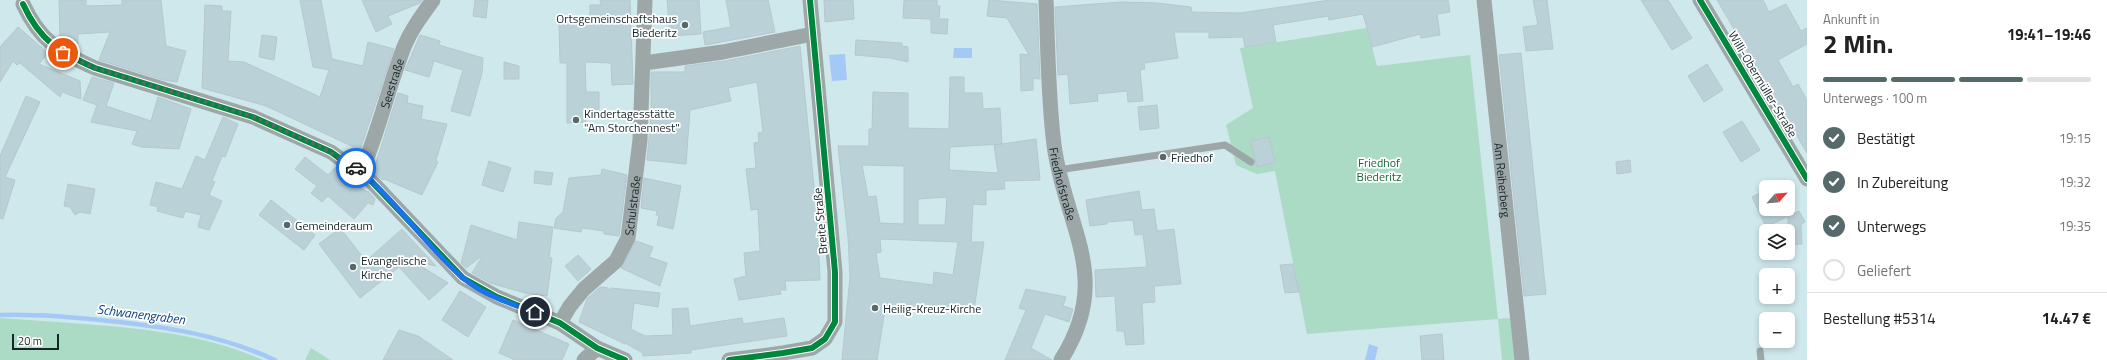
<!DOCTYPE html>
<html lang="de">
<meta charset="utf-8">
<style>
body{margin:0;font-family:"Titillium Web",sans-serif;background:#f2f2f2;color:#222;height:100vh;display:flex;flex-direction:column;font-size:15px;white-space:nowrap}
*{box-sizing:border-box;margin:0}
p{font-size:13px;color:#767676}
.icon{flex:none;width:22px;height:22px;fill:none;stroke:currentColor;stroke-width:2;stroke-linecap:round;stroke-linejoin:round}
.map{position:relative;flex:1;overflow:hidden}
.side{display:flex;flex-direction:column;background:#fff;width:300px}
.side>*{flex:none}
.needle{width:26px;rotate:63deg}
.controls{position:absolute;left:1759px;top:180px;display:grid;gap:8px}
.controls a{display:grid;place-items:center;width:36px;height:36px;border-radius:6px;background:#fff;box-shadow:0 2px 6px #0003;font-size:20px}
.scale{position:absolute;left:12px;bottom:10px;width:47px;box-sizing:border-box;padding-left:4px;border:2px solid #152628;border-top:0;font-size:11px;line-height:14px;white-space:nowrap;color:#152628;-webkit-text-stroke:3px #fff;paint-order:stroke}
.pin{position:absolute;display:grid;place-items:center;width:34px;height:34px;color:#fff;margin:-17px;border:2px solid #fff;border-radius:50%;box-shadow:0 1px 4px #0007}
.courier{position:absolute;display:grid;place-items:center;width:40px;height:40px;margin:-20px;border:3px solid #1a73e8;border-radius:50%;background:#fff;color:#222;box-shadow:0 1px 5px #0007}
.headline em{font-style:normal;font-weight:700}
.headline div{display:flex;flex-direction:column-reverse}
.headline{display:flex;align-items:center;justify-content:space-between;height:68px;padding:0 16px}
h1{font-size:26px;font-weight:700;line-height:30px}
.bar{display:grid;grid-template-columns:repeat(4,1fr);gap:6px 4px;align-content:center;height:48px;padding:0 16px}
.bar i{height:5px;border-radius:3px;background:#e0e0e0}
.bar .on{background:#566a6c}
.bar p{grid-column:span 4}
.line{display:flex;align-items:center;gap:10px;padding:0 16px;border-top:1px solid #e0e0e0}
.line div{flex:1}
ol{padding:0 16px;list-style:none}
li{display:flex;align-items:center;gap:12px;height:44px}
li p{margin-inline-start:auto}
li .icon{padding:4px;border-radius:50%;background:#566a6c;color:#fff;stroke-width:4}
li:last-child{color:#767676}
li i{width:22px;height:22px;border:2px solid #e0e0e0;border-radius:50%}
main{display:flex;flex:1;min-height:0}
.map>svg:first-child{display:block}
.green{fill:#abdbc4}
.water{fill:#a4c9f6}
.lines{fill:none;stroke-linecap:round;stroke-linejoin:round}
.stream{stroke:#a4c9f6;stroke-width:4.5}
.building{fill:#bad1d8;stroke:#b6c8cd;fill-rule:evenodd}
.service{stroke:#9da7a8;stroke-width:7}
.minor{stroke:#9da7a8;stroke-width:15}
.cycleway-casing{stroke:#fff;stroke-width:8}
.cycleway{stroke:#00873e;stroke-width:6}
.done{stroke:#566a6c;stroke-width:4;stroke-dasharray:0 7.2}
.route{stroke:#1a73e8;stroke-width:5}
.poi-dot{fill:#566a6c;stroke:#fff;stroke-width:1.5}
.labels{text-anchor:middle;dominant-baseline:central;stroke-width:3.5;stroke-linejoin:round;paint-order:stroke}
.poi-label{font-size:12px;fill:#152628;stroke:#fff;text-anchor:start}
.street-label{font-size:12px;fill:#152628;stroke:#fff}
.park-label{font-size:12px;fill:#18683d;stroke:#fff}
.water-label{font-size:13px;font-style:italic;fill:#033d82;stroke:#fff}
</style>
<main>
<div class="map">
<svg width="1807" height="360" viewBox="0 0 1807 360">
<rect width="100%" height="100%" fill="#cfe8eb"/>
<!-- green -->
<path class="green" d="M1367,28L1377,66L1470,55L1498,319L1510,318L1515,360H1502L1498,319L1307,334L1275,171L1257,174L1236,165L1226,125L1253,108L1240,48Z
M0,318C28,320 57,322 85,324C147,329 206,335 263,360H0Z
M311,348L330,360H305Z"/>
<!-- water -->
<path class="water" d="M954,48H972V58H953Z
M845,54L847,80L832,81L829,55Z
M1369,344L1378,347L1375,360H1365Z"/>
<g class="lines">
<!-- stream -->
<path class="stream" d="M0,315C36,314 73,317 109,321C168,327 220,335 275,360"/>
</g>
<!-- building -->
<path class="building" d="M59,0H86V6L122,5V0H161L166,46L186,51L177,82L163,80L99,60L110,32L78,34V44L60,39Z
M300,0H321L332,59L363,66L368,42L394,49L360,150L266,106L202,88L205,5L222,6V11H231L228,61L244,62L320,97L329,70L313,67Z
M362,0H422L420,3L388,16L392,24L376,32Z
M475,0H488L486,18L473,16Z
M600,0H630L633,84L612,85L611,63L585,62L586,92H599V117H586V122L567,123V63H560L559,21L590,19V5H601Z
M667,0H699L701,34L670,36Z
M726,0H768L775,32L705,45L703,32L731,27Z
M824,0H853L854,19L825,22Z
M904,0H937V6H940L939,19H948L947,34L931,33V19L903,18Z
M989,0L1037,4L1040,79L1033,78V90L1021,91L1020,54L1029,55L1007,18L987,16Z
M1330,0H1448L1450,12L1437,14L1440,35L1421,38L1420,34L1372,47L1363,14L1329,20L1328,16L1273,25L1276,42L1245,47L1243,37L1209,38V32H1174L1178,58L1144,63L1145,69L1140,70L1143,101L1128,102L1127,91L1097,94L1098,101L1070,104L1068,74L1058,75L1055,7L1121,2L1157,3L1191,7L1192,12L1240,13Z
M1533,0H1547L1553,49L1526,51L1523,27L1538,25Z
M1641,0H1668L1692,38L1672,50Z
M1717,0H1763L1769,12L1786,4L1801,31L1807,28V44L1778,60L1793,87L1798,84L1807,100V153Z
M18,27L48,53L39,64L80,81L81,99L62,92L60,97L20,63L17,65L13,61L0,82V47Z
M262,35L277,37L274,60L259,57Z
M420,35L440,41L439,45L483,58L482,73L470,116L451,111L463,70L434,61L429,77L405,70Z
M856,40L902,43V46L908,47V62L890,58L855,55Z
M800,46L817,217L820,280L785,281L786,290H780L781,294L739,300L734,279L746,276L744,253L760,251L758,209L751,210L746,169L756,168L754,143L759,142L758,133L763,132L757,82L728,88L731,101L690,110L686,164L647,160L651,116V72H685V66L725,61Z
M1521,53L1546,294L1524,296L1499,55Z
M504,62L519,66V79H504Z
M1707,64L1723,90L1704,102L1688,76Z
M92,77L114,83L106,106L151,121L158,97L191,109L179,149L142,147L132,144L137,131L91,122L97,105L83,100Z
M950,77H964V93H982L983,109L1000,108L1002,144L1036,139L1040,180L1004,181L1005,189L986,190V205L973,204L971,242H984L974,310L929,305L928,310L903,308L902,312L885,310L877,360H842L850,277L848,237L838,146H869V129H872L873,92L908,93V128L949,129ZM1002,144L994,145L998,173L949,170L950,147ZM862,165L904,166V224L880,223L876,196L868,197ZM947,197L945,225H918V199ZM880,239L958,242L953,275L934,272L933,285L880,278L876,253L881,252Z
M398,93L408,96L407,103L423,106L421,119L447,124L436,160L438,162L422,195L384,179L383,180L373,172Z
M26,96L40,102L5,177L15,180L3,219L0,218V156Z
M1157,105L1159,128L1140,130L1138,107Z
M223,117L238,124L225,157L222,156L212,181L215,182L209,195L222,201L209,230L198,227L201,215L185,211L183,218L157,211L158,207L150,205L156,182L182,189L196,156L205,160Z
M1742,121L1760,150L1741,162L1723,132Z
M1269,137L1275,162L1257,167L1250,141Z
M305,157L328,175L336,167L367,192L368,191L375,199L373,205L368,203L354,219L328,196L322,202L311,193L317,186L295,169Z
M1630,160L1631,172L1617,174L1616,162Z
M489,161L511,168L503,192L482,185Z
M602,169L627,175L619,236L604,234V231L582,228L581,232L554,228L556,218L563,212L569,178L601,175Z
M535,171L553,173L551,185L534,183Z
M644,178L681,186L673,229L657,225L659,215H656L657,211L641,208Z
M68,184L95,189L90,214L80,212L75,215L70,207L64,206Z
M1766,190V209H1788V200L1795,213L1766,227L1752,197Z
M1139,191L1142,210L1154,209L1157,231L1174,229L1181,284L1154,286L1155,302L1142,303L1144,344L1126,345L1124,331H1117L1115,296L1096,297L1095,270L1147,267L1143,234L1135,235L1133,220L1107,222V224L1090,226L1086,200Z
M271,200L315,235L304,250L259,215Z
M1799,211L1805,222L1801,224L1802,244L1788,245V217Z
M519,222L553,227L549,258H552L547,296L525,293L490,283L472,273L483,255L466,268L461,263L471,225L517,240Z
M340,228L366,261L402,229L436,266L413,261L448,283L429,300L399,267L360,298L319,244Z
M636,241L653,247L649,257L667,263L660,286L621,268Z
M578,255L591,269L578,281L565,266Z
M1293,264L1299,292L1285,293L1280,265Z
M600,287L608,288L610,291L611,288L660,293L658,307L634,303L631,329L645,336L673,335L672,309L688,308L690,326L742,318L743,324L784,318L787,336L691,350V353L643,356V353L625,343V344L579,322L587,299Z
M1026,289L1066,297L1063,306L1073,309L1069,322L1045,314L1031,348L1052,360H1005L1026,310L1019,308Z
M460,291L486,307L468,337L442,320Z
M513,320L569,344L562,360H515L499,353Z
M399,330L418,336L453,360H383Z
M1442,334L1444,360H1422L1420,336Z"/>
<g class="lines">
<!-- service -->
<path class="service" d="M1058,170L1225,145L1251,162
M1760,351L1761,360"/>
<!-- minor -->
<g class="minor">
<path id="s1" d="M1046,0C1048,48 1048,97 1054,145C1065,228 1114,277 1061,360"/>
<path id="s2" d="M1484,0L1522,360"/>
<path d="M1700,0L1807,179"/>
<path d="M23,4C40,41 59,52 95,68L253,117L331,152L371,181L463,278L497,297L560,323L597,348L625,360"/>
<path d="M644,63L723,52L813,34"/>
<path id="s3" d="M361,172C379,131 388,88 404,47C411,30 422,15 433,0"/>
<path id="s4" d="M560,323L570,306L584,289L616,261L628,238L640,140L645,0"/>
<path d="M584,360L597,348"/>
<path d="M729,360L783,353L812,348L825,339L835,322V272L810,0"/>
</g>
<defs>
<path id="cycleway" d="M1700,0L1807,179
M23,4C40,41 59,52 95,68L253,117L331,152L371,181L463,278L497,297L560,323L597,348L625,360
M729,360L783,353L812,348L825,339L835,322V272L810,0"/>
</defs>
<!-- cycleway casing -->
<use href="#cycleway" class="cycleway-casing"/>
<!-- cycleway -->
<use href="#cycleway" class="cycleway"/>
</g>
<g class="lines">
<!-- done -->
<path class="done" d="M63,53L95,68L254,117L323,148L356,168"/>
<!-- route -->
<path class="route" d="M356,168C397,200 424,245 463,278C483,295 511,304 535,312"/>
</g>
<!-- markers -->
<g class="poi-dot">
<circle cx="685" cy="25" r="4"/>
<circle cx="576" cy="120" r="4"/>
<circle cx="1163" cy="157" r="4"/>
<circle cx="287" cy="225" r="4"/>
<circle cx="353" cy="267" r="4"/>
<circle cx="875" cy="308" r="4"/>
</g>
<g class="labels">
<!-- poi labels -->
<g class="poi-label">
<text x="677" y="18" text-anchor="end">Ortsgemeinschaftshaus<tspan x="677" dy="14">Biederitz</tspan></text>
<text x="584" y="113">Kindertagesstätte<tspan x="584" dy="14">"Am Storchennest"</tspan></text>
<text x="1171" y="157">Friedhof</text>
<text x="295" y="225">Gemeinderaum</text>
<text x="361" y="260">Evangelische<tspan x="361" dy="14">Kirche</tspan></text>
<text x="883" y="308">Heilig-Kreuz-Kirche</text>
</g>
<!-- street labels -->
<g class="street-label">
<text stroke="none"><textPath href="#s3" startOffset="94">Seestraße</textPath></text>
<text transform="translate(1763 84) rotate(59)">Willi-Obermüller-Straße</text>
<text stroke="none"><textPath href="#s2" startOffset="181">Am Reiherberg</textPath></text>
<text stroke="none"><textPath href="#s1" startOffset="185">Friedhofstraße</textPath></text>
<text stroke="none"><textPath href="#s4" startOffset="143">Schulstraße</textPath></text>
<text transform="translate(820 221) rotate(-95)">Breite Straße</text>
</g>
<!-- park labels -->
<g class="park-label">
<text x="1379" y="162">Friedhof<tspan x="1379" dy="14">Biederitz</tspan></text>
</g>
<!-- water labels -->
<g class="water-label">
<text transform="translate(141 314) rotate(7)">Schwanengraben</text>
</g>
</g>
</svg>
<div class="controls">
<a><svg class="needle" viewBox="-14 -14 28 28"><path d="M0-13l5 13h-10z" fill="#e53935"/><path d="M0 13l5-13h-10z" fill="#767676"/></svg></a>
<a><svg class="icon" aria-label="layers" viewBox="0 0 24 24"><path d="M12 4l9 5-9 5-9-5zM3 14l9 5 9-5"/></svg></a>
<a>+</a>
<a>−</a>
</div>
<div class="scale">20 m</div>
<div class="pin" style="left:63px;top:53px;background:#ea580c"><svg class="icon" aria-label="bag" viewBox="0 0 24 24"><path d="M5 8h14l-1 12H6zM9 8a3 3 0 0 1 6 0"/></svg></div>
<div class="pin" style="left:535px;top:312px;background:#1f2937"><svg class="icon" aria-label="home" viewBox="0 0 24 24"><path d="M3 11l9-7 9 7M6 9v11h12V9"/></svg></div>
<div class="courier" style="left:356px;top:168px"><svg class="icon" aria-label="car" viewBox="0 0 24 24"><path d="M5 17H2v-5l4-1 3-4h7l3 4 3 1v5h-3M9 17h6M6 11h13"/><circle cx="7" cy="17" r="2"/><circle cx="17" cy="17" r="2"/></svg></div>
</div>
<section class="side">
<div class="headline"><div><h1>2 Min.</h1><p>Ankunft in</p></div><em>19:41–19:46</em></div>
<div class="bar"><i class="on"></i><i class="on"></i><i class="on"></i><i></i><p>Unterwegs · 100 m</p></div>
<ol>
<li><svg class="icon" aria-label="check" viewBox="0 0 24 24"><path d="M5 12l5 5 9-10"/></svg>Bestätigt<p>19:15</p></li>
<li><svg class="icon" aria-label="check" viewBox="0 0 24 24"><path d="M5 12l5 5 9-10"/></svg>In Zubereitung<p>19:32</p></li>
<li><svg class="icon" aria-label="check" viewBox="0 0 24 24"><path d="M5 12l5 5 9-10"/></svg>Unterwegs<p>19:35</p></li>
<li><i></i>Geliefert</li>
</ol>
<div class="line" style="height:52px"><div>Bestellung #5314</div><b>14.47 €</b></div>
</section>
</main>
